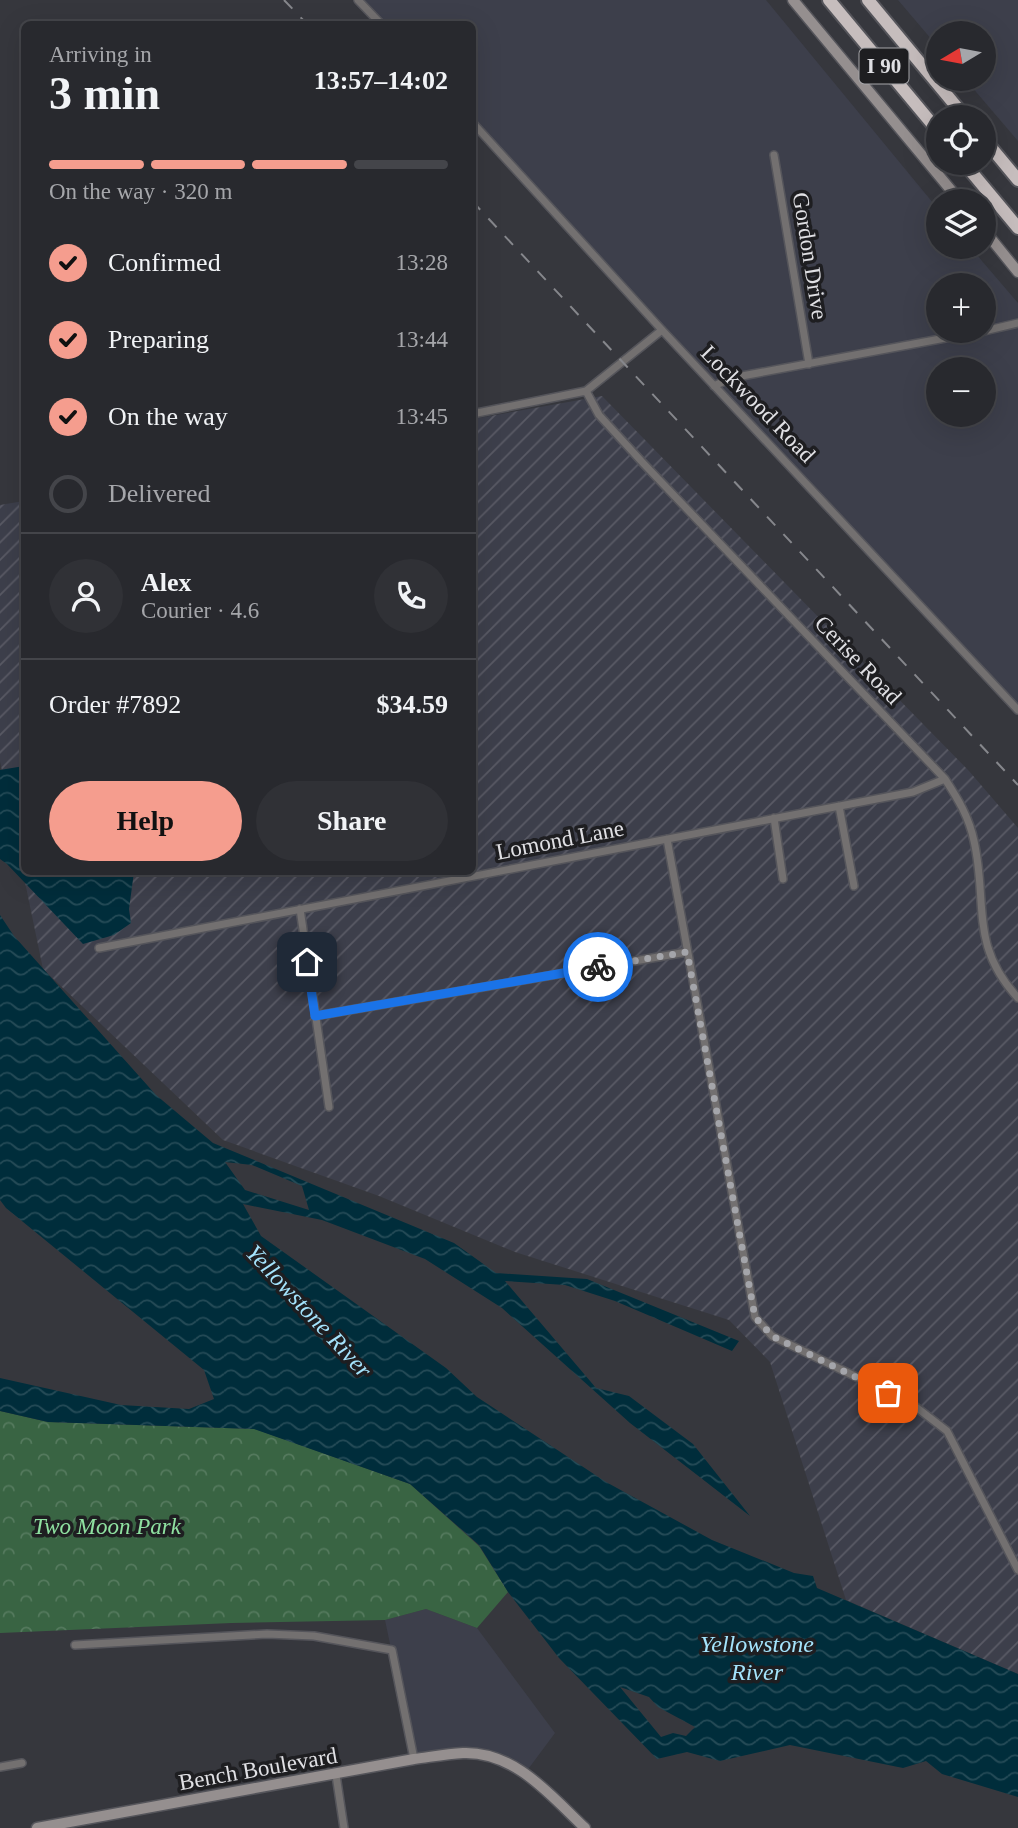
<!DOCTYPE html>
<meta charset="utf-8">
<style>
body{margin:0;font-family:"Times New Roman",serif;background:#303136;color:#f1f3f6;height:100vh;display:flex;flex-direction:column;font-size:26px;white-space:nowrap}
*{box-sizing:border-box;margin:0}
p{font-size:23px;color:#a5a6aa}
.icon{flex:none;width:38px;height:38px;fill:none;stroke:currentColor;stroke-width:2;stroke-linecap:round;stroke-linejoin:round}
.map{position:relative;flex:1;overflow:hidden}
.side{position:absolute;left:21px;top:21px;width:455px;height:854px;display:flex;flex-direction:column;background:#28292e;border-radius:10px;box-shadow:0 7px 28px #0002,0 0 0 2px #44454a}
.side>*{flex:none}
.needle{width:46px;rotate:260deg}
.fabs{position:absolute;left:926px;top:21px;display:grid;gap:14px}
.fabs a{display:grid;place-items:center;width:70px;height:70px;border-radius:50%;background:#28292e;box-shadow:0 7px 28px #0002,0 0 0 2px #44454a;font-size:35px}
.pin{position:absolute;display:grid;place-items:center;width:60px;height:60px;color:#fff;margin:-30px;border-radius:14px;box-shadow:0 4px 10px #0006}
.courier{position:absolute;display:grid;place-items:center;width:70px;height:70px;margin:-35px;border:5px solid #1a73e8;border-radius:50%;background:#fff;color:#222;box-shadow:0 2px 9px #0007}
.head em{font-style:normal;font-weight:700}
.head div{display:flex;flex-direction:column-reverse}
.head{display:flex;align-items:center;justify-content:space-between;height:119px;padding:0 28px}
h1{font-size:46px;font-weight:700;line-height:52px}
.bar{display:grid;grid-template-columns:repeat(4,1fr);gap:10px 7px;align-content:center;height:84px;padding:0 28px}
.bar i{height:9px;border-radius:5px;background:#44454a}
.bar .on{background:#f59d8e}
.bar p{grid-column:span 4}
.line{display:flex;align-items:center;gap:18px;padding:0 28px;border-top:2px solid #44454a}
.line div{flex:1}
.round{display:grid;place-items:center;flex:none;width:74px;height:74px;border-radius:37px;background:#303136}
ol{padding:0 28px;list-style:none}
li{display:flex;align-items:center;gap:21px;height:77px}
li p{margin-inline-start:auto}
li .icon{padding:7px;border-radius:50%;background:#f59d8e;color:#111;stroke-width:4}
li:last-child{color:#a5a6aa}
li i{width:38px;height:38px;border:4px solid #44454a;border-radius:50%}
.cta{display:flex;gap:14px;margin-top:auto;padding:14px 28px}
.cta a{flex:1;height:80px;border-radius:42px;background:#f59d8e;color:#111;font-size:28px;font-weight:700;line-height:80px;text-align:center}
.cta a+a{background:#303136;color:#f1f3f6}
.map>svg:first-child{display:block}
.built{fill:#3d3f4b;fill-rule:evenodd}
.industrial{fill:url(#industrial-furrows)}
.park{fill:url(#park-crowns)}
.water{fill:url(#water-waves);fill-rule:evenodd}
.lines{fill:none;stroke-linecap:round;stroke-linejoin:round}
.street-casing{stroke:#55555b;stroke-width:10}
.secondary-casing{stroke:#55555b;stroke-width:13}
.highway-casing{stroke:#55555b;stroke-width:16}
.street{stroke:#737070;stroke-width:7}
.secondary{stroke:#958f8f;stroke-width:10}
.highway{stroke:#c6bdbd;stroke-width:12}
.rail{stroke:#86878c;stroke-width:2;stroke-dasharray:12 12;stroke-linecap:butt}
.done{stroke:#a4a5aa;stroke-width:7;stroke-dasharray:0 12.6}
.route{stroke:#1a73e8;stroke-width:9}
.labels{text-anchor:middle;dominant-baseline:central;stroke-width:7;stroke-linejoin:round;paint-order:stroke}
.shield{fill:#1e1e21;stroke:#a6a6aa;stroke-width:2}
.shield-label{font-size:21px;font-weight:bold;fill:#e0e0e4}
.street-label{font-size:23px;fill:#e0e0e4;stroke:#1e1e21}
.park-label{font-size:23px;font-style:italic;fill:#8fe1a1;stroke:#1e1e21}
.water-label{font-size:24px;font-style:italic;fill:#a4e3fc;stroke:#1e1e21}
</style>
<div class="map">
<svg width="1018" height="1828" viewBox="0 0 1018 1828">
<defs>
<pattern id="industrial-furrows" width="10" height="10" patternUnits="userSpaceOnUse" patternTransform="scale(1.75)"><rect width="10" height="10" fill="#3d3f4b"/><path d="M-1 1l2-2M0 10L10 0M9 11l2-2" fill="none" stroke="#595a65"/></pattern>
<pattern id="park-crowns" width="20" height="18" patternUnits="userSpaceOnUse" patternTransform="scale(1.75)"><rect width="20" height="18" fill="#396443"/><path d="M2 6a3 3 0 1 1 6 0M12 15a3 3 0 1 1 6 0" fill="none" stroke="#557a5e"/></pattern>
<pattern id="water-waves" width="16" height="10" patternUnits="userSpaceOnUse" patternTransform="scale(1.75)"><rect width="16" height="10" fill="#002d3b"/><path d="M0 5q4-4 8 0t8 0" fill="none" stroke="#254b57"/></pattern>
</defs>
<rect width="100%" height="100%" fill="#36373d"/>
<!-- built -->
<path class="built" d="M358,0H766L938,209V247H970L1018,303V711L473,122L472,24H381ZM938,285H984V331H938ZM938,369H984V415H938Z
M898,0H1018V141L965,79H984V33H938V47Z
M426,1609L477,1628L555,1733L526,1772L486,1756L414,1759L385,1620Z"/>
<!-- industrial -->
<path class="industrial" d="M602,396L969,771L1018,828V1674L846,1600L770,1362L729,1320L515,1252L379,1196L223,1140L43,969L0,761V505L24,501V872H472L473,419Z"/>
<!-- park -->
<path class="park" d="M0,1411L48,1422L255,1429L410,1484L479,1546L508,1592L477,1628L426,1609L385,1620L231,1623L0,1633Z"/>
<!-- water -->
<path class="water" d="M24,766V872H134L129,909L131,923L114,935L83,944L7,864L0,859V770Z
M0,915L14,936L156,1095L213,1143L454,1243L496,1273L587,1279L739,1341L732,1351L615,1301L565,1285L505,1281L596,1388L629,1396L693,1444L750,1516L630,1423L502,1308L425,1259L322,1220L243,1204L261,1236L446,1368L477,1397L606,1482L712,1540L794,1573L813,1576L817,1588L1018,1674V1797L942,1774L926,1761L903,1768L790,1745L720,1761L687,1752L657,1759L559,1658L508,1592L479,1545L410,1484L254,1429L48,1422L0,1411V1378L121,1405L189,1409L214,1399L204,1370L6,1208L0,1200ZM225,1162L252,1165L302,1186L309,1210L245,1190ZM620,1687L649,1697L658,1707L695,1727L686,1736L673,1733L661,1737Z"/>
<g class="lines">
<defs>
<path id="street" d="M358,0L381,24
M472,122L662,330L1018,710
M774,155L809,364
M984,331L1018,323
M714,386L731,378L983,331
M586,391L599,415L643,463L945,779C958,799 969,817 974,841C988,903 969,945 1018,998
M472,414L586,391L662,330
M839,806L854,886
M774,818L783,879
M667,839L755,1317L772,1336L912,1404L947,1431L1018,1570
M300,909L329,1107
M99,948L913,792L945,779
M315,1016L687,952
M75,1645L267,1634L314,1636L392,1650L414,1759
M0,1767L22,1763
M336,1775L344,1828"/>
<path id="secondary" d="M793,0L960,201
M984,230L1018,272
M37,1828L414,1759C430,1757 446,1754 463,1753C515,1751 551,1796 585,1828"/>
<path id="highway" d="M829,0L938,131
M868,0L965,117
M984,139L1018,180
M964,163L1018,228"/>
</defs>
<!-- street casing -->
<use href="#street" class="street-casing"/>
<!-- secondary casing -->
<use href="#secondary" class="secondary-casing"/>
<!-- highway casing -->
<use href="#highway" class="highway-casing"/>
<!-- street -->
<use href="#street" class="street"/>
<!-- secondary -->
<use href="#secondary" class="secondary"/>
<!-- highway -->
<use href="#highway" class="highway"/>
<!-- rail -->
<path class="rail" d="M284,0L307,24
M472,201L1018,785"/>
</g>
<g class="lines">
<!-- done -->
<path class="done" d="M598,967L687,952L755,1317L772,1336L888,1393"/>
<!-- route -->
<path class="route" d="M307,962L315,1016L598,967"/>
</g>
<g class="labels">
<!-- shield labels -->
<rect class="shield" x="859.5" y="48.5" width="49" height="35" rx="5"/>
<g class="shield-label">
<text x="884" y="66">I 90</text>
</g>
<!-- street labels -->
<g class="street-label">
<text transform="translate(810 256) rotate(81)">Gordon Drive</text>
<text transform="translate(758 404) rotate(46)">Lockwood Road</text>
<text transform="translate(858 660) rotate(46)">Cerise Road</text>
<text transform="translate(560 840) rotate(-11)">Lomond Lane</text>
<text transform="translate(258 1769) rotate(-10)">Bench Boulevard</text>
</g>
<!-- park labels -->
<g class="park-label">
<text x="107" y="1526">Two Moon Park</text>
</g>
<!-- water labels -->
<g class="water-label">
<text transform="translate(309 1311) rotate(47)">Yellowstone River</text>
<text x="757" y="1644">Yellowstone<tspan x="757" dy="28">River</tspan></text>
</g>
</g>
</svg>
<div class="fabs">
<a><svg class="needle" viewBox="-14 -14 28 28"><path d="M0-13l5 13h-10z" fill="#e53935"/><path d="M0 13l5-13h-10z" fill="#a5a6aa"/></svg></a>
<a><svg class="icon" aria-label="locate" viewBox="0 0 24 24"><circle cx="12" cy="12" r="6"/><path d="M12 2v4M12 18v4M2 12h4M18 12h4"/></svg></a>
<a><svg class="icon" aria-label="layers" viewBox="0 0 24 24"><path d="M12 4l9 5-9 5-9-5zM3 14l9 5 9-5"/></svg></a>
<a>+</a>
<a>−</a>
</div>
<div class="pin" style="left:888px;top:1393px;background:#ea580c"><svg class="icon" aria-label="bag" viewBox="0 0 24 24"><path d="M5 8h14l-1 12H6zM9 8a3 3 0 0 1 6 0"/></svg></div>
<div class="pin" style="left:307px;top:962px;background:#1f2937"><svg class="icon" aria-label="home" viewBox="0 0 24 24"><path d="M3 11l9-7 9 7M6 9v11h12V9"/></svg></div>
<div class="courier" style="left:598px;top:967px"><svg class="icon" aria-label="bike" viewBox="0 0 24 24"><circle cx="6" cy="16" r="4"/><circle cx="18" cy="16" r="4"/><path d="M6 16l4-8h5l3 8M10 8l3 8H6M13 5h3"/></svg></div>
<section class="side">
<div class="head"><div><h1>3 min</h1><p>Arriving in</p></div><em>13:57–14:02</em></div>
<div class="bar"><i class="on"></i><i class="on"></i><i class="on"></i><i></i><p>On the way · 320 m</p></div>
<ol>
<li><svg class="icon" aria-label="check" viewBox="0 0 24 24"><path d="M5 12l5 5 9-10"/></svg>Confirmed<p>13:28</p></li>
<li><svg class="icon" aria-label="check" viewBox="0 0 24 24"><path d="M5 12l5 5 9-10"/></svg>Preparing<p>13:44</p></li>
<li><svg class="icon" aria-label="check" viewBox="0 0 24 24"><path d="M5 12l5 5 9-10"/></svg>On the way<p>13:45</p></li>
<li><i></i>Delivered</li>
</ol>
<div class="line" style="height:126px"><a class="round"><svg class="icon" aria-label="person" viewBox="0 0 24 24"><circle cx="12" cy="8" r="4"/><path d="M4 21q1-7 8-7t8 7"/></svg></a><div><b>Alex</b><p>Courier · 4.6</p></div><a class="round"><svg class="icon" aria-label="phone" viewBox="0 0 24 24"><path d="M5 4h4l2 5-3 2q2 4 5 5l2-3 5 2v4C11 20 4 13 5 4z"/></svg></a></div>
<div class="line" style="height:91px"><div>Order #7892</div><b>$34.59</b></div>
<div class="cta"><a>Help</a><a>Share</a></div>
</section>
</div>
